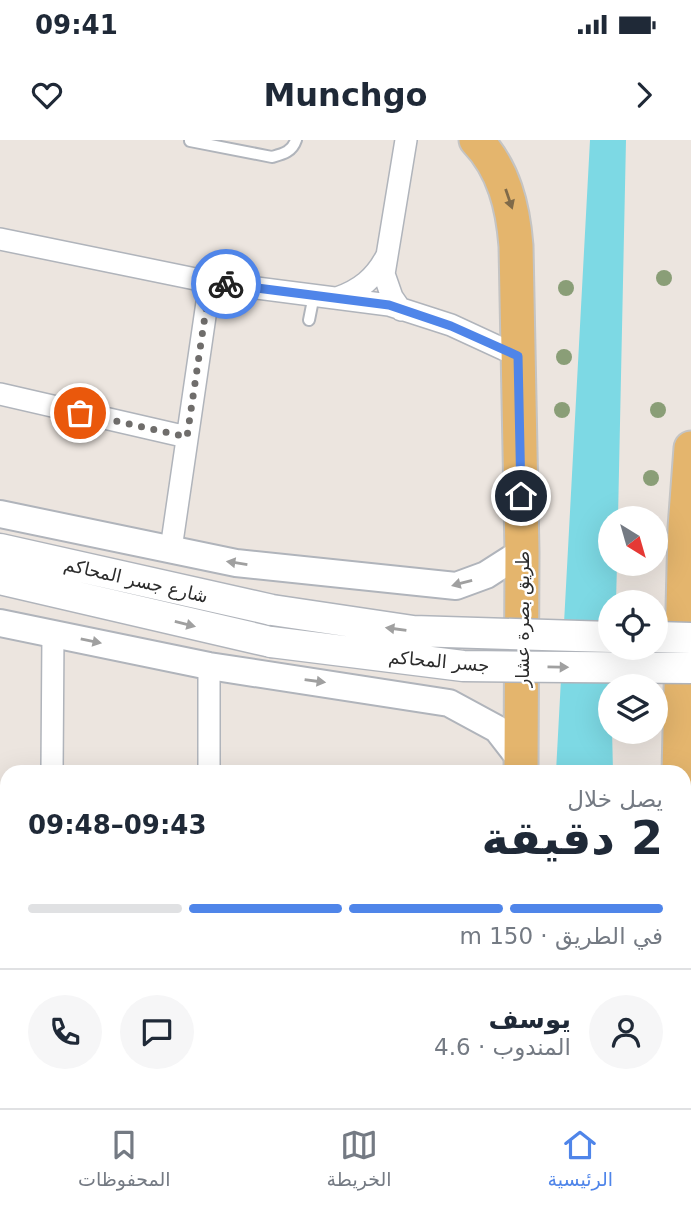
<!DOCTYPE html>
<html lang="ar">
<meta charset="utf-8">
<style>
body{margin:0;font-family:"DejaVu Sans",Cairo,sans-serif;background:#f6f6f7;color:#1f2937;direction:rtl;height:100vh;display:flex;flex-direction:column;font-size:26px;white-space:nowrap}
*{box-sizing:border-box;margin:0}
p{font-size:23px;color:#747a83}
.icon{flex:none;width:38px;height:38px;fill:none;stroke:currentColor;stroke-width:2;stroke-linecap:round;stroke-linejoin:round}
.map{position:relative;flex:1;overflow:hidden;direction:ltr}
.side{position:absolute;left:0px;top:625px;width:691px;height:345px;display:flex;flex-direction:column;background:#fff;border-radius:21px 21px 0 0;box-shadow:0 7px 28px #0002;direction:rtl}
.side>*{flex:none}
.needle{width:46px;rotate:143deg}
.controls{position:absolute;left:598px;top:366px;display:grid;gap:14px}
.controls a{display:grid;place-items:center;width:70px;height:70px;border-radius:50%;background:#fff;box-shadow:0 7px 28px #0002;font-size:35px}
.pin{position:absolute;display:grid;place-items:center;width:60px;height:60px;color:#fff;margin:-30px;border:4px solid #fff;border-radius:50%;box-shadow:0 2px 7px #0007}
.courier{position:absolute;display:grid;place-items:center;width:70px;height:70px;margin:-35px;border:5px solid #4f85e9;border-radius:50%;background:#fff;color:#222;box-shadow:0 2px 9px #0007}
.overview em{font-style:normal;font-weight:800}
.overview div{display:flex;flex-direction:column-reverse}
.overview{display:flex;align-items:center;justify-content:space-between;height:119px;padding:0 28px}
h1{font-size:46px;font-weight:800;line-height:52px}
.bar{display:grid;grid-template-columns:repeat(4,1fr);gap:10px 7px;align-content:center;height:84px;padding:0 28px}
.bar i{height:9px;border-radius:5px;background:#e0e1e3}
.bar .selected{background:#4f85e9}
.bar p{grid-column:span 4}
.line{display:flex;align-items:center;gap:18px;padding:0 28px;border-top:2px solid #e0e1e3}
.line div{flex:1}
.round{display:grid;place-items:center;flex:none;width:74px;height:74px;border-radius:37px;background:#f6f6f7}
.status{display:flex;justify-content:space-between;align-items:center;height:49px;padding:0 35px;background:#fff;direction:ltr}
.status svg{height:19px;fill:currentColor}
header{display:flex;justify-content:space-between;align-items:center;height:91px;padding:0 28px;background:#fff;font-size:32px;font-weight:800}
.dock{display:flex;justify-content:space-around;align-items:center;height:98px;border-top:2px solid #e0e1e3;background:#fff;font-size:19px;color:#747a83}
.dock a{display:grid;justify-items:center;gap:4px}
.dock .selected{color:#4f85e9}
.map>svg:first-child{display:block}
.water{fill:#7dd9e4}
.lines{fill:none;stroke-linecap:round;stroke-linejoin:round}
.service-casing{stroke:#b0b4bb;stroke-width:14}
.minor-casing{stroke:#b0b4bb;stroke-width:24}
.tertiary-casing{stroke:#b0b4bb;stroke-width:30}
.secondary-casing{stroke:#b0b4bb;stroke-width:33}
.primary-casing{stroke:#c4c4c4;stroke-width:37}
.service{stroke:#fff;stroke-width:10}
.minor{stroke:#fff;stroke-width:21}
.tertiary{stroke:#fff;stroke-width:26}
.secondary{stroke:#fff;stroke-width:30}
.primary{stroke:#e4b56d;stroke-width:33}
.secondary-bridge-casing{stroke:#b0b4bb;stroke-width:33;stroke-linecap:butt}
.secondary-bridge{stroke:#fff;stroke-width:30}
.tree{fill:#8a9e77}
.oneway{fill:#7f6a49}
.oneway2{fill:#a0a0a0}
.done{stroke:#6f6d6b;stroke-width:7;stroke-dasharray:0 12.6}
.route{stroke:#4f85e9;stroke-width:9}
.labels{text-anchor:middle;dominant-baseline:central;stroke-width:5;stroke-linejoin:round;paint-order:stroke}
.street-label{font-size:18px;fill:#2c2c2c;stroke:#fff}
</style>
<div class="status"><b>09:41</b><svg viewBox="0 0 49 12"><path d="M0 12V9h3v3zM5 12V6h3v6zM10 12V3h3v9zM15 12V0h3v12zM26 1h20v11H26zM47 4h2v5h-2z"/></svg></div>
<header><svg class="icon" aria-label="forward" viewBox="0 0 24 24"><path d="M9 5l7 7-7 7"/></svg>Munchgo<svg class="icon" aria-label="heart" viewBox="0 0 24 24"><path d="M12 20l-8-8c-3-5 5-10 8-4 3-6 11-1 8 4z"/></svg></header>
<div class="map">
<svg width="691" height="968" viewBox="0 0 691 968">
<rect width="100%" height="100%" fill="#ece5df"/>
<!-- water -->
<path class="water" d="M590,0H626L618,378H611V424H617L616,462H611V508H615V546H611L613,632H556Z
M545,963H608V968H546Z"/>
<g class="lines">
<defs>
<path id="service" d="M190,1L272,17C283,14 292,12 296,0
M309,180L314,155
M684,699L691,700"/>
<path id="minor" d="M0,99L210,142L389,165L451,185L518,216
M337,158C360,150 375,138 386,117
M401,170L392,157L384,134L406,0
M0,254L187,297
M171,409L210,142
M52,632L53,494
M209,632V526
M0,714H7
M38,968L145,962"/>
<path id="tertiary" d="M0,374L236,423L456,446L486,435L522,412
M0,483L209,526L449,563L497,589L521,620"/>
<path id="secondary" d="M0,409L272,470
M0,439L271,502"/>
<path id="primary" d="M476,0C504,29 513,67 516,106L522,412L521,632
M679,632L685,388L691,308
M522,962L523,968
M675,962L676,968"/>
</defs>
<!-- service casing -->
<use href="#service" class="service-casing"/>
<!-- minor casing -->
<use href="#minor" class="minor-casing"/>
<!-- tertiary casing -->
<use href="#tertiary" class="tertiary-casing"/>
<!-- secondary casing -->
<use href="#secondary" class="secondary-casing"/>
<!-- primary casing -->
<use href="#primary" class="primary-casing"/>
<!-- service -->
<use href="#service" class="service"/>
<!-- minor -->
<use href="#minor" class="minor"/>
<!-- tertiary -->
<use href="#tertiary" class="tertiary"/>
<!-- secondary -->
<use href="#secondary" class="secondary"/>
<!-- primary -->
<use href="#primary" class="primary"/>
<defs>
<path id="secondary-bridge" d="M272,470L413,491L611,497
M656,497L691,498
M271,502L463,526L691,528"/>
</defs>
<!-- secondary-bridge casing -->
<use href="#secondary-bridge" class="secondary-bridge-casing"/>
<!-- secondary-bridge -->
<use href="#secondary-bridge" class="secondary-bridge"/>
</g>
<!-- trees -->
<g class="tree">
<circle cx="664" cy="138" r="8"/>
<circle cx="566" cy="148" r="8"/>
<circle cx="564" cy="217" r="8"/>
<circle cx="562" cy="270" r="8"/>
<circle cx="658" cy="270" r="8"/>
<circle cx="651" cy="338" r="8"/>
</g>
<!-- one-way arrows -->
<defs><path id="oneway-solid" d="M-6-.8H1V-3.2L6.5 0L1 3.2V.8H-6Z" transform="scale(1.75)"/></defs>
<use class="oneway" href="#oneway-solid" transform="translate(509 59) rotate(71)"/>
<g class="oneway2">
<use href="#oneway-solid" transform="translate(237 423) rotate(-171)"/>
<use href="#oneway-solid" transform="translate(462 443) rotate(165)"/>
<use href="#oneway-solid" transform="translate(185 484) rotate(14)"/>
<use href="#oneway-solid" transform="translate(396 489) rotate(-172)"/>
<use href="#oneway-solid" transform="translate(91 501) rotate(12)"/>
<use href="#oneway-solid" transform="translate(558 527) rotate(1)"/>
<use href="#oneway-solid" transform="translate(315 541) rotate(8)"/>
</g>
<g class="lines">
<!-- done -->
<path class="done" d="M80,273L187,297L210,142L226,144"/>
<!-- route -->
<path class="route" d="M226,144L389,165L451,186L518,216L521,356"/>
</g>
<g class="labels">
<!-- street labels -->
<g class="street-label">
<text transform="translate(136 440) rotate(13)">شارع جسر المحاكم</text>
<text transform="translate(522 479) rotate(-90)">طريق بصرة عشار</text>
<text transform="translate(439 521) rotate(5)">جسر المحاكم</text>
</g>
</g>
</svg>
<div class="controls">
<a><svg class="needle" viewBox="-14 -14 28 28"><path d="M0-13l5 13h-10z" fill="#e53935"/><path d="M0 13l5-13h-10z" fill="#747a83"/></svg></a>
<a><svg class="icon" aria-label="locate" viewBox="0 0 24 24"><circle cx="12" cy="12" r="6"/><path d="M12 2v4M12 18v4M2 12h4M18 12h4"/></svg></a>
<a><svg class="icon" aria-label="layers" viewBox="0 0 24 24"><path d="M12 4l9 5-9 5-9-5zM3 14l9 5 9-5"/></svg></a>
</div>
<div class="pin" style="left:80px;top:273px;background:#ea580c"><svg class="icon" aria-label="bag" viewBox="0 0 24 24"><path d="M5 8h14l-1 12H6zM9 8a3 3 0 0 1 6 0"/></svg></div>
<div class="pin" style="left:521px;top:356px;background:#1f2937"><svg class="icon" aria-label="home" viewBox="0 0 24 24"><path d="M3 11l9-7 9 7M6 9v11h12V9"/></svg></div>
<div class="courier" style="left:226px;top:144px"><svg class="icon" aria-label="bike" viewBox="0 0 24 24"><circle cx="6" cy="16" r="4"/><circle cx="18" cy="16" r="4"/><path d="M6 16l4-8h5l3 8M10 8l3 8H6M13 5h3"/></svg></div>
<section class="side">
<div class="overview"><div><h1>2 دقيقة</h1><p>يصل خلال</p></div><em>09:43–09:48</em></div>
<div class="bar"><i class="selected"></i><i class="selected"></i><i class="selected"></i><i></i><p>في الطريق · 150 m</p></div>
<div class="line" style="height:126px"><a class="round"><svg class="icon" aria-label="person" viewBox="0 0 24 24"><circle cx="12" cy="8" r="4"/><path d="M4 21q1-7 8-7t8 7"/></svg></a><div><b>يوسف</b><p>المندوب · 4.6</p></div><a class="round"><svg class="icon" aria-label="chat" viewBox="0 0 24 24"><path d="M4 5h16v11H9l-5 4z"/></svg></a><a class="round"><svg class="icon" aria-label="phone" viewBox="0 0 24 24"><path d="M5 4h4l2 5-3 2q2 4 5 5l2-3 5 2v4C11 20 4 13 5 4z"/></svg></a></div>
</section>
</div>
<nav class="dock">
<a class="selected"><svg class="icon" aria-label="home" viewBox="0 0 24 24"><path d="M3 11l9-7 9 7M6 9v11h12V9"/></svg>الرئيسية</a>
<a><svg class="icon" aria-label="map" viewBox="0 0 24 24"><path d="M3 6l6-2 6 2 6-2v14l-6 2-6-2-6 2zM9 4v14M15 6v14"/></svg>الخريطة</a>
<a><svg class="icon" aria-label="saved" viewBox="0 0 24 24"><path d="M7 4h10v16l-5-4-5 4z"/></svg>المحفوظات</a>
</nav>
